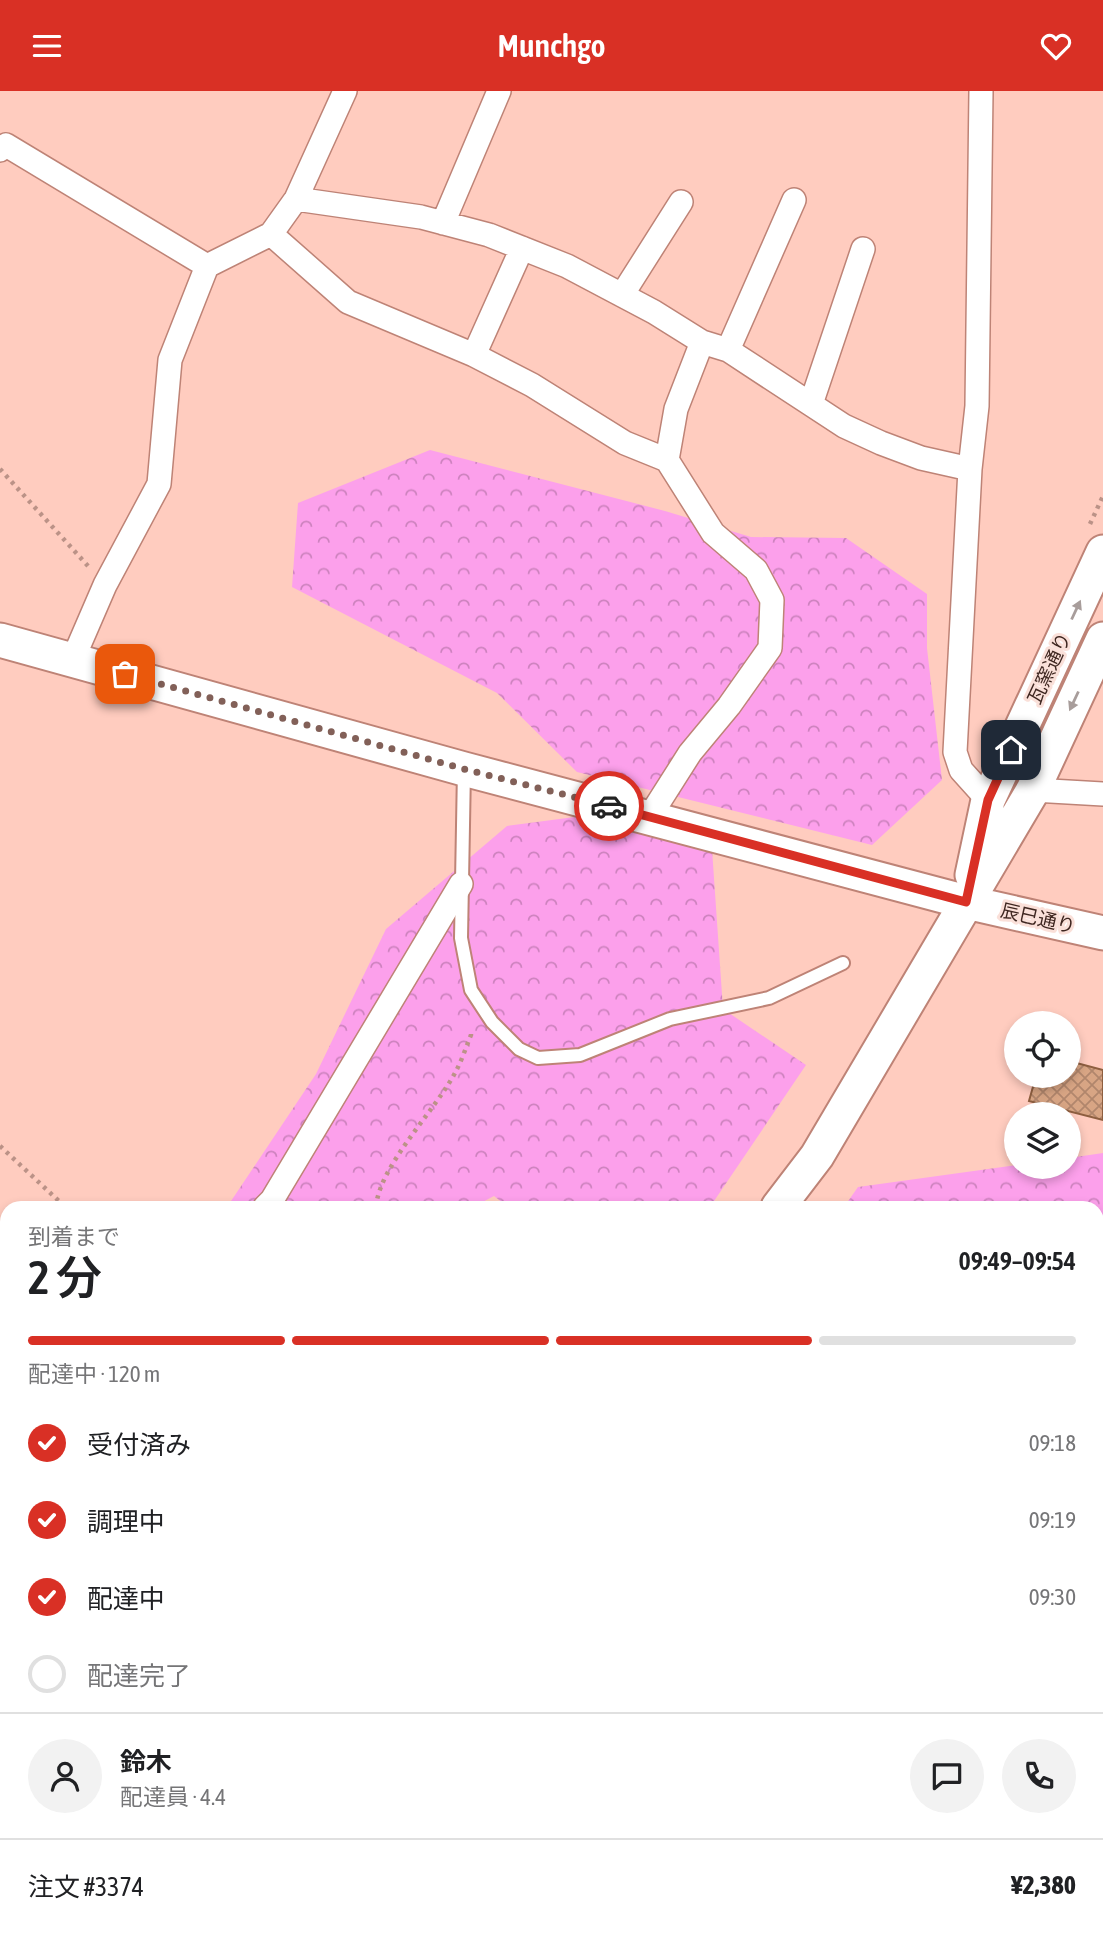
<!DOCTYPE html>
<html lang="ja">
<meta charset="utf-8">
<style>
body{margin:0;font-family:"Asap Condensed","Noto Sans JP",sans-serif;background:#f2f2f2;color:#202124;height:100vh;display:flex;flex-direction:column;font-size:26px;white-space:nowrap}
*{box-sizing:border-box;margin:0}
p{font-size:23px;color:#757577}
.icon{flex:none;width:38px;height:38px;fill:none;stroke:currentColor;stroke-width:2;stroke-linecap:round;stroke-linejoin:round}
.map{position:relative;flex:1;overflow:hidden}
.panel{position:absolute;left:0px;top:1110px;width:1104px;height:744px;display:flex;flex-direction:column;background:#fff;border-radius:21px 21px 0 0;box-shadow:0 4px 10px #0003}
.panel>*{flex:none}
.fabs{position:absolute;left:1004px;top:920px;display:grid;gap:14px}
.fabs a{display:grid;place-items:center;width:77px;height:77px;border-radius:50%;background:#fff;box-shadow:0 4px 10px #0003;font-size:35px}
.pin{position:absolute;display:grid;place-items:center;width:60px;height:60px;color:#fff;margin:-30px;border-radius:14px;box-shadow:0 4px 10px #0006}
.courier{position:absolute;display:grid;place-items:center;width:70px;height:70px;margin:-35px;border:5px solid #d93025;border-radius:50%;background:#fff;color:#222;box-shadow:0 2px 9px #0007}
.head em{font-style:normal;font-weight:600}
.head div{display:flex;flex-direction:column-reverse}
.head{display:flex;align-items:center;justify-content:space-between;height:119px;padding:0 28px}
h1{font-size:46px;font-weight:600;line-height:52px}
.bar{display:grid;grid-template-columns:repeat(4,1fr);gap:10px 7px;align-content:center;height:84px;padding:0 28px}
.bar i{height:9px;border-radius:5px;background:#e0e0e0}
.bar .on{background:#d93025}
.bar p{grid-column:span 4}
.line{display:flex;align-items:center;gap:18px;padding:0 28px;border-top:2px solid #e0e0e0}
.line div{flex:1}
.round{display:grid;place-items:center;flex:none;width:74px;height:74px;border-radius:37px;background:#f2f2f2}
ol{padding:0 28px;list-style:none}
li{display:flex;align-items:center;gap:21px;height:77px}
li p{margin-inline-start:auto}
li .icon{padding:7px;border-radius:50%;background:#d93025;color:#fff;stroke-width:4}
li:last-child{color:#757577}
li i{width:38px;height:38px;border:4px solid #e0e0e0;border-radius:50%}
header{display:flex;justify-content:space-between;align-items:center;height:91px;padding:0 28px;background:#d93025;color:#fff;font-size:32px;font-weight:600}
.map>svg:first-child{display:block}
.forest{fill:url(#forest-crowns)}
.building{fill:url(#building-cross-hatch);stroke:#8e5f40;stroke-width:2}
.lines{fill:none;stroke-linecap:round;stroke-linejoin:round}
.lane-casing{stroke:#be8376;stroke-width:16}
.street-casing{stroke:#be8376;stroke-width:26}
.secondary-casing{stroke:#be8376;stroke-width:37}
.path{stroke:#bb9287;stroke-width:4.5;stroke-dasharray:3.5 5;stroke-linecap:butt}
.lane{stroke:#fff;stroke-width:12}
.street{stroke:#fff;stroke-width:23}
.secondary{stroke:#fff;stroke-width:33}
.oneway{fill:#a89d9b}
.done{stroke:#826058;stroke-width:7;stroke-dasharray:0 12.6}
.route{stroke:#d93025;stroke-width:9}
.labels{text-anchor:middle;dominant-baseline:central;stroke-width:6;stroke-linejoin:round;paint-order:stroke}
.street-label{font-size:19px;fill:#3e2620;stroke:#fae0d9}
</style>
<header><svg class="icon" aria-label="menu" viewBox="0 0 24 24"><path d="M4 6h16M4 12h16M4 18h16"/></svg>Munchgo<svg class="icon" aria-label="heart" viewBox="0 0 24 24"><path d="M12 20l-8-8c-3-5 5-10 8-4 3-6 11-1 8 4z"/></svg></header>
<div class="map">
<svg width="1103" height="1852" viewBox="0 0 1103 1852">
<defs>
<pattern id="forest-crowns" width="20" height="18" patternUnits="userSpaceOnUse" patternTransform="scale(1.75)"><rect width="20" height="18" fill="#fca0eb"/><path d="M2 6a3 3 0 1 1 6 0M12 15a3 3 0 1 1 6 0" fill="none" stroke="#cd82be"/></pattern>
<pattern id="building-cross-hatch" width="8" height="8" patternUnits="userSpaceOnUse" patternTransform="scale(1.75)"><rect width="8" height="8" fill="#d8a584"/><path d="M0 0l8 8M0 8l8-8" fill="none" stroke="#b1866c"/></pattern>
</defs>
<rect width="100%" height="100%" fill="#ffccbf"/>
<!-- forest -->
<path class="forest" d="M430,359L665,420L751,446L846,447L927,503V557L942,689L872,754L577,681L497,602L292,496L298,412Z
M590,724L712,758L723,918L806,974L710,1116H508L494,1105L473,1116H227L316,983L386,838L507,735Z
M1103,1062V1852H794L792,1846H1097V1116H844L858,1096L1017,1074V1076H1069V1067Z
M7,1727V1846H204L205,1852H0V1730Z"/>
<!-- building -->
<path class="building" d="M1069,970L1103,979V1029L1029,1010L1036,985H1069Z"/>
<g class="lines">
<defs>
<path id="lane" d="M464,678L461,847L471,899L492,931L519,958L538,967L580,964L670,928L769,907L843,872"/>
<path id="street" d="M981,0L977,315L970,378L955,661L961,679L988,709
M0,59L6,54L207,175
M296,108L421,126L489,144L567,175L654,221L702,251L728,259L844,335L881,352L921,367L970,378
M443,132L499,0
M271,143L348,211L474,264L532,294L625,352L667,369L713,442L756,479L772,509L770,557L729,615L690,662L650,725
M622,204L681,111
M728,259L794,109
M474,264L522,157
M811,313L863,158
M667,369L676,318L702,251
M73,568L105,494L159,393L170,269L207,175L271,143L296,108L345,0
M1033,699L1103,703
M265,1116L272,1109L461,793
M0,1424L7,1415"/>
<path id="secondary" d="M0,549L464,678L966,811L1103,842
M972,784L988,709L1103,461
M778,1116L817,1065L1033,699L1103,548
M467,1846L474,1852"/>
</defs>
<!-- lane casing -->
<use href="#lane" class="lane-casing"/>
<!-- street casing -->
<use href="#street" class="street-casing"/>
<!-- secondary casing -->
<use href="#secondary" class="secondary-casing"/>
<!-- path -->
<path class="path" d="M0,378L88,475
M1090,433L1103,405
M0,1055L61,1112
M376,1116C379,1075 436,1019 456,980C462,969 466,956 471,944V938
M0,1274L7,1279
M773,1846L775,1852"/>
<!-- lane -->
<use href="#lane" class="lane"/>
<!-- street -->
<use href="#street" class="street"/>
<!-- secondary -->
<use href="#secondary" class="secondary"/>
</g>
<!-- one-way arrows -->
<defs><path id="oneway-solid" d="M-6-.8H1V-3.2L6.5 0L1 3.2V.8H-6Z" transform="scale(1.75)"/></defs>
<g class="oneway">
<use href="#oneway-solid" transform="translate(1076 519) rotate(-65)"/>
<use href="#oneway-solid" transform="translate(1074 610) rotate(115)"/>
</g>
<g class="lines">
<!-- done -->
<path class="done" d="M125,583L464,678L609,715"/>
<!-- route -->
<path class="route" d="M609,715L966,811L988,709L1011,659"/>
</g>
<g class="labels">
<!-- street labels -->
<g class="street-label">
<text transform="translate(1049 577) rotate(-65)">瓦窯通り</text>
<text transform="translate(1038 827) rotate(13)">辰巳通り</text>
</g>
</g>
</svg>
<div class="fabs">
<a><svg class="icon" aria-label="locate" viewBox="0 0 24 24"><circle cx="12" cy="12" r="6"/><path d="M12 2v4M12 18v4M2 12h4M18 12h4"/></svg></a>
<a><svg class="icon" aria-label="layers" viewBox="0 0 24 24"><path d="M12 4l9 5-9 5-9-5zM3 14l9 5 9-5"/></svg></a>
</div>
<div class="pin" style="left:125px;top:583px;background:#ea580c"><svg class="icon" aria-label="bag" viewBox="0 0 24 24"><path d="M5 8h14l-1 12H6zM9 8a3 3 0 0 1 6 0"/></svg></div>
<div class="pin" style="left:1011px;top:659px;background:#1f2937"><svg class="icon" aria-label="home" viewBox="0 0 24 24"><path d="M3 11l9-7 9 7M6 9v11h12V9"/></svg></div>
<div class="courier" style="left:609px;top:715px"><svg class="icon" aria-label="car" viewBox="0 0 24 24"><path d="M5 17H2v-5l4-1 3-4h7l3 4 3 1v5h-3M9 17h6M6 11h13"/><circle cx="7" cy="17" r="2"/><circle cx="17" cy="17" r="2"/></svg></div>
<section class="panel">
<div class="head"><div><h1>2 分</h1><p>到着まで</p></div><em>09:49–09:54</em></div>
<div class="bar"><i class="on"></i><i class="on"></i><i class="on"></i><i></i><p>配達中 · 120 m</p></div>
<ol>
<li><svg class="icon" aria-label="check" viewBox="0 0 24 24"><path d="M5 12l5 5 9-10"/></svg>受付済み<p>09:18</p></li>
<li><svg class="icon" aria-label="check" viewBox="0 0 24 24"><path d="M5 12l5 5 9-10"/></svg>調理中<p>09:19</p></li>
<li><svg class="icon" aria-label="check" viewBox="0 0 24 24"><path d="M5 12l5 5 9-10"/></svg>配達中<p>09:30</p></li>
<li><i></i>配達完了</li>
</ol>
<div class="line" style="height:126px"><a class="round"><svg class="icon" aria-label="person" viewBox="0 0 24 24"><circle cx="12" cy="8" r="4"/><path d="M4 21q1-7 8-7t8 7"/></svg></a><div><b>鈴木</b><p>配達員 · 4.4</p></div><a class="round"><svg class="icon" aria-label="chat" viewBox="0 0 24 24"><path d="M4 5h16v11H9l-5 4z"/></svg></a><a class="round"><svg class="icon" aria-label="phone" viewBox="0 0 24 24"><path d="M5 4h4l2 5-3 2q2 4 5 5l2-3 5 2v4C11 20 4 13 5 4z"/></svg></a></div>
<div class="line" style="height:91px"><div>注文 #3374</div><b>¥2,380</b></div>
</section>
</div>
